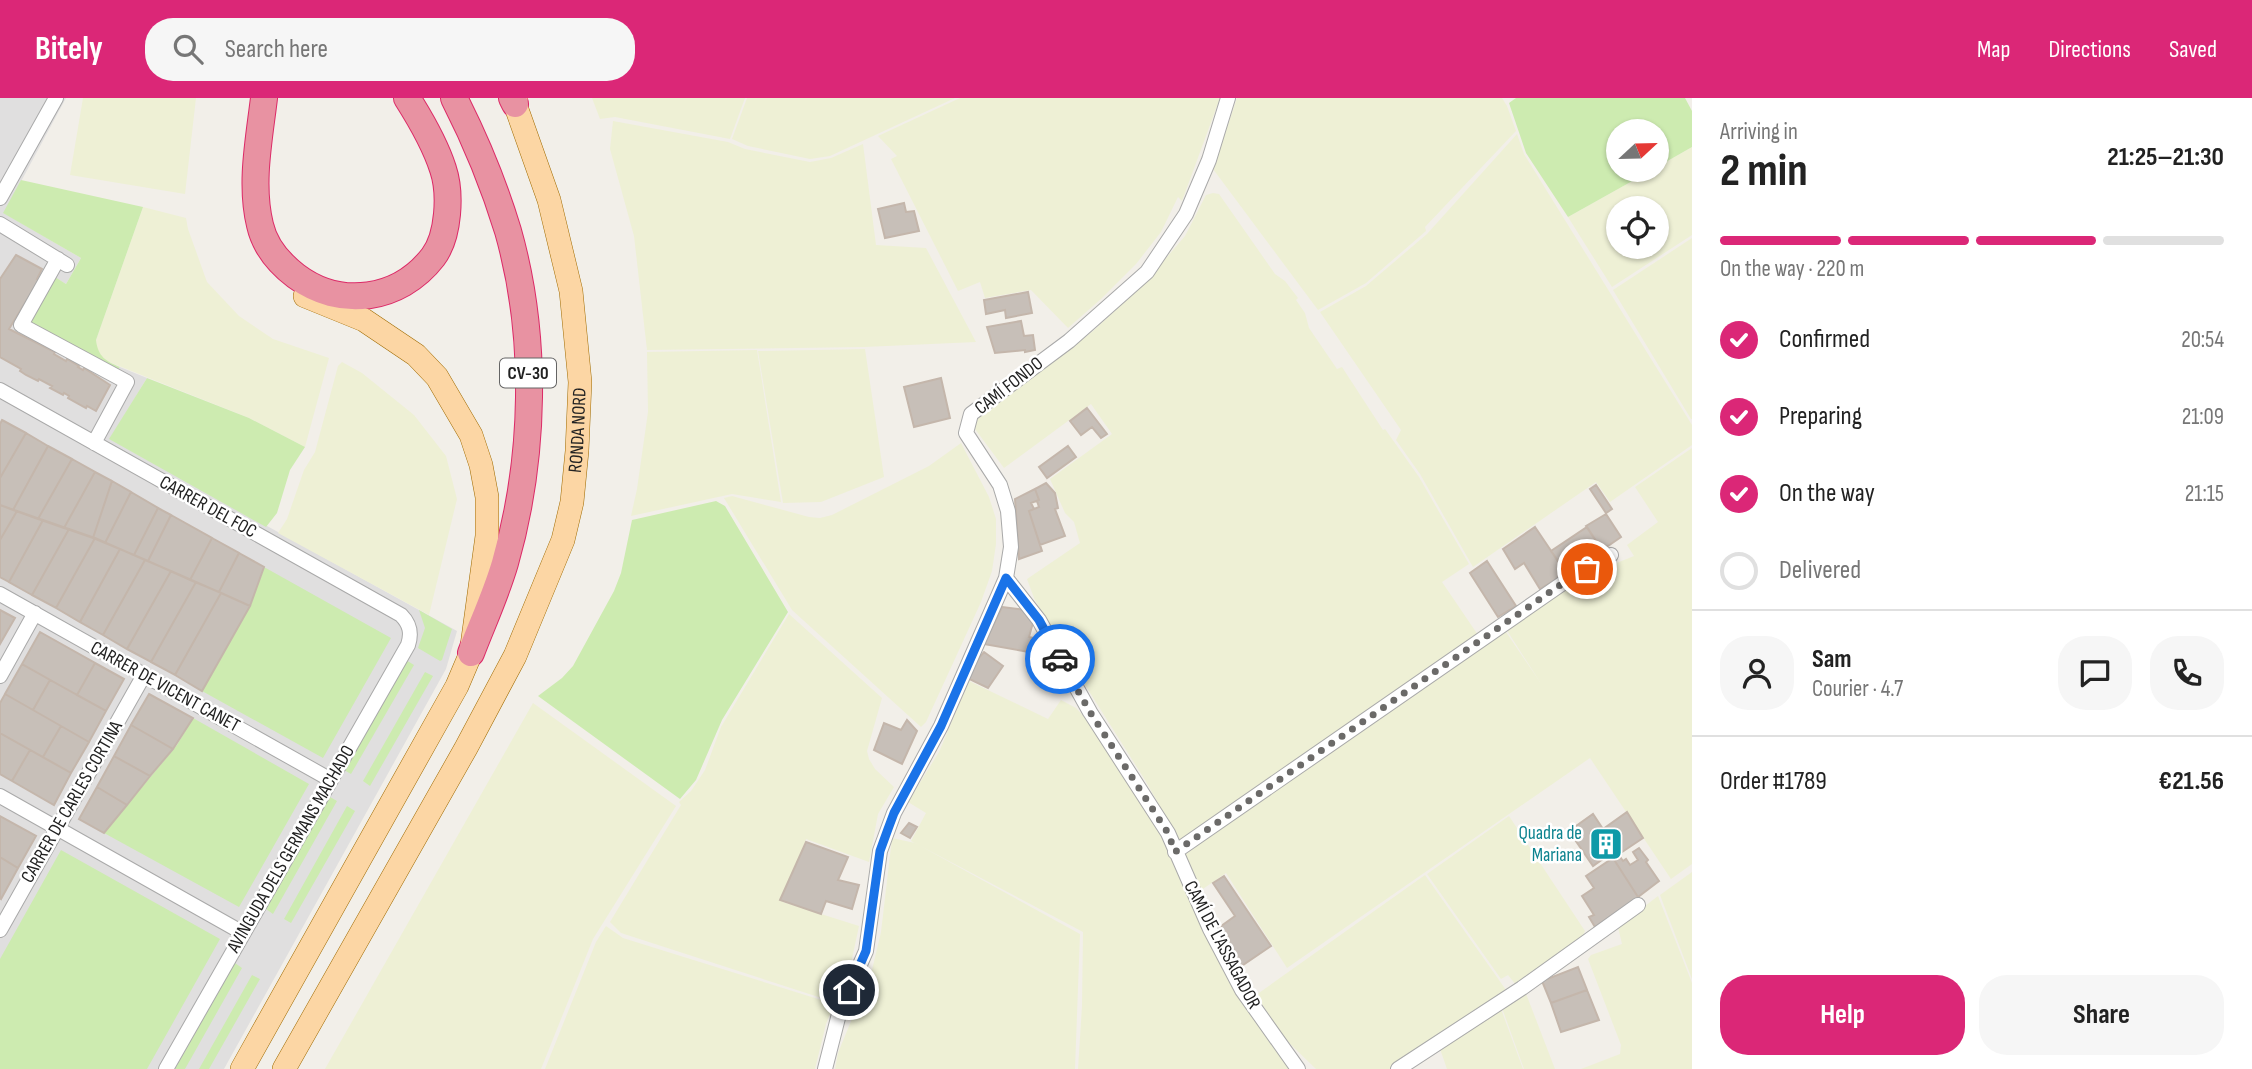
<!DOCTYPE html>
<meta charset="utf-8">
<style>
body{margin:0;font-family:"Sofia Sans Condensed",sans-serif;background:#f6f6f6;color:#222;height:100vh;display:flex;flex-direction:column;font-size:26px;white-space:nowrap}
*{box-sizing:border-box;margin:0}
p{font-size:23px;color:#767676}
.icon{flex:none;width:38px;height:38px;fill:none;stroke:currentColor;stroke-width:2;stroke-linecap:round;stroke-linejoin:round}
.map{position:relative;flex:1;overflow:hidden}
.sheet{display:flex;flex-direction:column;background:#fff;width:560px}
.sheet>*{flex:none}
.needle{width:46px;rotate:68deg}
.buttons{position:absolute;left:1606px;top:21px;display:grid;gap:14px}
.buttons a{display:grid;place-items:center;width:63px;height:63px;border-radius:50%;background:#fff;box-shadow:0 2px 5px #0004;font-size:35px}
.pin{position:absolute;display:grid;place-items:center;width:60px;height:60px;color:#fff;margin:-30px;border:4px solid #fff;border-radius:50%;box-shadow:0 2px 7px #0007}
.courier{position:absolute;display:grid;place-items:center;width:70px;height:70px;margin:-35px;border:5px solid #1a73e8;border-radius:50%;background:#fff;color:#222;box-shadow:0 2px 9px #0007}
.summary em{font-style:normal;font-weight:700}
.summary div{display:flex;flex-direction:column-reverse}
.summary{display:flex;align-items:center;justify-content:space-between;height:119px;padding:0 28px}
h1{font-size:46px;font-weight:700;line-height:52px}
.bar{display:grid;grid-template-columns:repeat(4,1fr);gap:10px 7px;align-content:center;height:84px;padding:0 28px}
.bar i{height:9px;border-radius:5px;background:#e0e0e0}
.bar .active{background:#db2777}
.bar p{grid-column:span 4}
.line{display:flex;align-items:center;gap:18px;padding:0 28px;border-top:2px solid #e0e0e0}
.line div{flex:1}
.round{display:grid;place-items:center;flex:none;width:74px;height:74px;border-radius:28px;background:#f6f6f6}
ol{padding:0 28px;list-style:none}
li{display:flex;align-items:center;gap:21px;height:77px}
li p{margin-inline-start:auto}
li .icon{padding:7px;border-radius:50%;background:#db2777;color:#fff;stroke-width:4}
li:last-child{color:#767676}
li i{width:38px;height:38px;border:4px solid #e0e0e0;border-radius:50%}
.button{display:flex;gap:14px;margin-top:auto;padding:14px 28px}
.button a{flex:1;height:80px;border-radius:28px;background:#db2777;color:#fff;font-size:28px;font-weight:700;line-height:80px;text-align:center}
.button a+a{background:#f6f6f6;color:#222}
header{display:flex;align-items:center;gap:42px;box-sizing:border-box;height:98px;padding:0 35px;background:#db2777;color:#fff}
header strong{font-size:33px}
nav{display:flex;gap:38px;margin-inline-start:auto;font-size:24px}
.search{width:490px;height:63px;background:#f6f6f6;display:flex;align-items:center;gap:18px;box-sizing:border-box;padding:0 24px;border-radius:28px;color:#767676;font-size:26px}
main{display:flex;flex:1;min-height:0}
.map>svg:first-child{display:block}
.residential{fill:#e0dfdf}
.farmland{fill:#eef0d5;fill-rule:evenodd}
.grass{fill:#cdebb0}
.building{fill:#c7bfb8;stroke:#c4b6ab;stroke-width:2}
.lines{fill:none;stroke-linecap:round;stroke-linejoin:round}
.street-casing{stroke:#a9a9a9;stroke-width:16}
.primary-casing{stroke:#a06b00;stroke-width:24}
.highway-casing{stroke:#dc2a67;stroke-width:28}
.street{stroke:#fff;stroke-width:14}
.primary{stroke:#fcd6a4;stroke-width:23}
.highway{stroke:#e892a2;stroke-width:26}
.done{stroke:#6b6a68;stroke-width:7;stroke-dasharray:0 12.6}
.route{stroke:#1a73e8;stroke-width:9}
.labels{text-anchor:middle;dominant-baseline:central;stroke-width:5;stroke-linejoin:round;paint-order:stroke}
.shield{fill:#fff;stroke:#646464;stroke-width:2}
.shield-label{font-size:18px;font-weight:bold;fill:#222}
.street-label{font-size:19px;fill:#222;stroke:#fff}
.culture-label{font-size:19px;fill:#0d838f;stroke:#fff;text-anchor:end}
</style>
<header>
<strong>Bitely</strong>
<div class="search"><svg class="icon" aria-label="search" viewBox="0 0 24 24"><circle cx="10" cy="10" r="6"/><path d="M15 15l6 6"/></svg>Search here</div>
<nav><a>Map</a><a>Directions</a><a>Saved</a></nav>
</header>
<main>
<div class="map">
<svg width="1692" height="971" viewBox="0 0 1692 971">
<rect width="100%" height="100%" fill="#f2efe9"/>
<!-- residential -->
<path class="residential" d="M0,0H66L4,115L81,160L66,186L56,180L30,224L116,274L120,269L147,280L110,341L457,533L446,571L224,971H0Z"/>
<!-- farmland -->
<path class="farmland" d="M83,0H196L185,96L70,77Z
M592,0H745L730,41L615,19L600,21Z
M747,0H955L830,58L810,61L748,48L732,41Z
M960,0H1220L1182,103L1178,99L1161,134L1136,166L1101,201L1068,230L1031,192L985,200L980,184L958,193L891,61L897,58L878,38Z
M1237,0H1502L1507,8L1516,33L1425,129L1426,133L1366,185L1318,212L1213,71Z
M613,23L728,44L745,51L810,64L831,60L863,46L876,147L926,150L976,244L864,249L647,252L634,138L610,51Z
M1517,36L1524,56L1692,327V347L1610,404L1596,384L1473,469L1420,376L1396,342L1401,332L1320,214L1366,188L1427,136Z
M1692,49V137L1612,189L1568,119L1652,72H1657V69ZM1619,110H1657V149H1619Z
M1213,95L1219,96L1275,176L1285,183L1298,200L1296,202L1305,215L1309,230L1337,271L1342,269L1383,332L1385,331L1419,379L1469,466L1442,484L1478,537L1195,737L1179,742L1145,682L1063,552L1034,500L1027,481L1080,445L1074,424L1065,415L1050,381L1112,336L1091,306L1004,370L975,331L976,322L1093,233L1143,187L1185,138L1206,97Z
M143,109L186,120L188,131L207,184L239,218L273,241L329,260L305,349L249,320L104,262L97,253L96,242Z
M1692,140V321H1691L1613,192Z
M865,251L884,379L821,404L783,405L758,253Z
M757,252L781,404L732,396L631,418L637,391L648,314L647,254Z
M342,264L362,275L414,317L446,358L457,401L429,517L278,435L287,421L304,372L315,354L338,268Z
M961,345L989,399L996,421V446L992,473L981,504L926,624L921,629L792,512L724,400L732,398L809,419L820,420L832,417L929,368Z
M1692,350V766L1671,781L1590,660L1287,870L1226,775L1200,793L1184,757L1504,531L1540,584L1506,531L1574,485L1592,475L1634,458L1627,447L1658,424L1635,389Z
M789,516L882,600L867,653L869,661L875,671L894,689L878,716L869,764L806,741L783,804L859,828L850,870L834,904L621,835L610,824L681,707L679,704L691,693L705,672L721,629Z
M969,583L1048,621L1061,602L1076,610L1094,629L1147,714L1294,971H1078L1082,908L1083,834L911,743L926,715L908,704L939,654Z
M533,605L676,708L593,841L541,971H325Z
M1509,718L1585,833L1582,839L1516,887L1508,877L1501,881L1427,776Z
M892,740L915,745L1080,836L1075,971H835L838,955L872,872L881,834Z
M1692,774V881L1660,797Z
M1425,777L1506,892L1390,971H1316L1284,940L1256,897Z
M1658,798L1692,885V971H1581L1620,956L1621,947L1588,861L1591,857L1622,846L1618,829Z
M606,828L623,840L834,906L826,926L815,971H545L596,844Z
M1525,893L1555,971H1524L1502,910Z
M1501,911L1523,971H1447L1440,951Z"/>
<!-- grass -->
<path class="grass" d="M1516,0H1685L1692,13V49L1657,69V33H1619V72H1652L1568,119L1526,55L1509,5Z
M21,82L143,109L96,242C98,259 106,263 120,269L116,274L29,224L55,179L66,186L81,160L3,115Z
M147,280L249,320L305,349L290,372L277,415L266,429L109,341Z
M716,403L725,408L788,514L722,622L696,682L680,701L538,598L562,580L573,568L614,493L621,475L632,422Z
M264,469L391,540L323,660L202,593L250,508Z
M419,512L452,531L442,562L440,563L418,550L425,530Z
M406,562L414,567L351,676L344,672Z
M425,574L433,578L370,688L363,683Z
M193,620L309,686L239,809L104,735L177,647Z
M330,699L337,703L273,816L266,811Z
M347,708L355,713L291,825L284,821Z
M61,752L220,841L147,971H0V861Z
M235,865L242,870L185,971H175Z
M252,877L260,881L209,971H199Z"/>
<!-- building -->
<path class="building" d="M904,105L906,114L914,113L919,133L885,140L878,111Z
M16,157L42,171L37,181L39,182L9,231L55,254L54,256L66,263L67,261L79,268L78,269L83,272L84,270L110,287L96,313L87,308L86,310L68,300L69,298L64,295L63,297L50,290L52,288L39,281L38,283L26,277L20,273L21,271L0,259V181Z
M1028,194L1032,215L1006,220L1005,212L986,216L984,202Z
M1021,223L1024,238L1033,237L1035,252L1025,254V252L995,255L987,229Z
M941,280L950,320L914,329L904,289Z
M1087,310L1107,336L1101,340L1092,329L1081,337L1070,323Z
M2,322L26,335L0,380V326Z
M26,335L48,348L13,412L0,407V380Z
M48,348L72,361L38,421L13,412Z
M1068,348L1076,359L1047,380L1039,369Z
M72,361L95,374L64,430L38,421Z
M95,374L112,383L93,440L64,430Z
M112,383L131,394L105,445L93,440Z
M1046,385L1055,395L1058,410L1055,411L1065,438L1040,447L1029,413L1039,409L1037,403L1039,402L1035,391Z
M1596,387L1612,411L1606,415L1590,391Z
M1035,391L1039,402L1031,405L1034,411L1029,413L1042,453L1019,461L1015,401Z
M131,394L158,410L134,457L105,445Z
M0,407L17,413L0,442Z
M158,410L171,417L148,463L134,457Z
M17,413L43,422L9,484L0,479V442Z
M1606,416L1621,439L1602,452L1586,428Z
M171,417L212,440L190,482L148,463Z
M43,422L69,431L32,497L9,484Z
M1535,429L1566,475L1540,491L1524,465L1515,471L1503,451Z
M1587,429L1602,452L1566,475L1551,453Z
M69,431L95,440L56,510L32,497Z
M95,440L120,451L80,524L56,510Z
M212,440L239,455L219,494L190,482Z
M120,451L145,462L103,537L80,524Z
M239,455L264,469L250,508L219,494Z
M145,462L171,473L127,551L103,537Z
M1487,463L1516,508L1498,519L1470,475Z
M171,473L196,484L151,564L127,551Z
M196,484L221,495L175,577L151,564Z
M221,495L250,508L202,593L175,577Z
M1002,509L1026,512L1034,521L1029,539L1038,541L1035,555L984,546Z
M0,512L15,520L0,546Z
M40,534L95,565L77,597L22,566Z
M984,554L1003,568L988,590L963,578Z
M95,565L124,581L106,613L77,597Z
M22,566L50,582L33,612L5,596Z
M50,582L106,613L89,644L33,612Z
M5,596L61,628L43,659L0,635V605Z
M149,596L193,620L173,651L131,627Z
M907,622L917,633L902,666L874,652L884,625L901,632Z
M131,627L173,651L150,678L114,658Z
M61,628L89,644L71,675L43,659Z
M0,635L30,652L12,683L0,676Z
M30,652L71,675L54,707L12,683Z
M114,658L150,678L127,707L97,689Z
M97,689L127,707L104,735L79,721Z
M1627,714L1643,740L1619,756L1617,751L1593,768L1569,733L1593,716L1603,731Z
M0,718L36,738L18,770L0,759Z
M909,725L917,729L910,740L901,735Z
M806,744L848,759L838,782L859,787L852,811L826,803L821,816L780,802Z
M1639,750L1648,762L1646,764L1659,783L1638,799L1613,760L1618,756L1623,763L1626,761L1630,767L1638,762L1633,754Z
M0,759L18,770L1,801L0,800Z
M1613,760L1638,799L1595,829L1589,819L1594,817L1582,798L1594,790L1586,778Z
M1224,778L1271,848L1240,869L1217,831L1235,818L1213,785Z
M1578,869L1587,892L1551,905L1542,883Z
M1587,892L1599,922L1561,934L1551,905Z"/>
<g class="lines">
<defs>
<path id="street" d="M0,100L56,0
M0,126L67,167
M58,161L21,227L127,284L94,345
M0,292L401,517C410,526 412,535 408,547L166,971
M1006,480L1039,522L1090,614L1168,735L1210,831L1242,892L1298,971
M0,496L331,682
M0,578L35,515
M0,698L243,835
M1175,754L1563,485L1611,457
M0,832L144,577
M825,971L840,912L866,853L880,753L894,715L941,628L1006,480L1011,449L1008,413L1000,387L966,335L971,316L1069,243L1147,174L1186,116L1209,62L1228,0
M1398,971L1522,890L1638,807"/>
<g id="primary">
<path d="M242,971L457,588L471,555L487,438V399L481,367L471,337L437,279L416,257L364,222L305,198"/>
<path id="s1" d="M284,971L466,650L515,558L563,442L572,404L577,353L580,284L571,193L549,102L515,6L516,0"/>
</g>
<path id="highway" d="M264,0C259,42 250,86 260,127C265,149 279,165 296,178C340,211 399,203 433,159C449,138 451,95 443,71C435,46 421,22 407,0
M454,0C476,43 494,87 508,133C538,239 535,360 505,465C496,496 482,526 471,555
M512,0L515,6"/>
</defs>
<!-- street casing -->
<use href="#street" class="street-casing"/>
<!-- primary casing -->
<use href="#primary" class="primary-casing"/>
<!-- highway casing -->
<use href="#highway" class="highway-casing"/>
<!-- street -->
<use href="#street" class="street"/>
<!-- primary -->
<use href="#primary" class="primary"/>
<!-- highway -->
<use href="#highway" class="highway"/>
</g>
<g class="lines">
<!-- done -->
<path class="done" d="M1060,561L1090,614L1168,735L1175,754L1563,485L1587,471"/>
<!-- route -->
<path class="route" d="M849,892L866,853L880,753L888,731L894,715L941,628L1006,480L1039,522L1060,561"/>
</g>
<!-- icons -->
<defs>
<symbol id="building-square" viewBox="-11 -11 22 22"><rect x="-9" y="-9" width="18" height="18" rx="4" fill="#0f9aa8" stroke="#fff"/><path d="M-4-6H4V6H1V3H-1V6H-4ZM-2.5-4.3h1.7v1.8h-1.7ZM.8-4.3h1.7v1.8H.8ZM-2.5-1h1.7V.8h-1.7ZM.8-1h1.7V.8H.8Z" fill="#fff"/></symbol>
</defs>
<g fill-rule="evenodd">
<use href="#building-square" x="1587" y="727" width="38" height="38"/>
</g>
<g class="labels">
<!-- shield labels -->
<rect class="shield" x="500" y="260.5" width="56" height="29" rx="5"/>
<g class="shield-label">
<text x="528" y="275">CV-30</text>
</g>
<!-- street labels -->
<g class="street-label">
<text transform="translate(1009 288) rotate(-38)">CAMÍ FONDO</text>
<text stroke="none"><textPath href="#s1" startOffset="710">RONDA NORD</textPath></text>
<text transform="translate(208 409) rotate(29)">CARRER DEL FOC</text>
<text transform="translate(165 589) rotate(29)">CARRER DE VICENT CANET</text>
<text transform="translate(72 704) rotate(-60)">CARRER DE CARLES CORTINA</text>
<text transform="translate(291 751) rotate(-60)">AVINGUDA DELS GERMANS MACHADO</text>
<text transform="translate(1222 847) rotate(62)">CAMÍ DE L'ASSAGADOR</text>
</g>
<!-- culture labels -->
<g class="culture-label">
<text x="1582" y="735">Quadra de<tspan x="1582" dy="22">Mariana</tspan></text>
</g>
</g>
</svg>
<div class="buttons">
<a><svg class="needle" viewBox="-14 -14 28 28"><path d="M0-13l5 13h-10z" fill="#e53935"/><path d="M0 13l5-13h-10z" fill="#767676"/></svg></a>
<a><svg class="icon" aria-label="locate" viewBox="0 0 24 24"><circle cx="12" cy="12" r="6"/><path d="M12 2v4M12 18v4M2 12h4M18 12h4"/></svg></a>
</div>
<div class="pin" style="left:1587px;top:471px;background:#ea580c"><svg class="icon" aria-label="bag" viewBox="0 0 24 24"><path d="M5 8h14l-1 12H6zM9 8a3 3 0 0 1 6 0"/></svg></div>
<div class="pin" style="left:849px;top:892px;background:#1f2937"><svg class="icon" aria-label="home" viewBox="0 0 24 24"><path d="M3 11l9-7 9 7M6 9v11h12V9"/></svg></div>
<div class="courier" style="left:1060px;top:561px"><svg class="icon" aria-label="car" viewBox="0 0 24 24"><path d="M5 17H2v-5l4-1 3-4h7l3 4 3 1v5h-3M9 17h6M6 11h13"/><circle cx="7" cy="17" r="2"/><circle cx="17" cy="17" r="2"/></svg></div>
</div>
<section class="sheet">
<div class="summary"><div><h1>2 min</h1><p>Arriving in</p></div><em>21:25–21:30</em></div>
<div class="bar"><i class="active"></i><i class="active"></i><i class="active"></i><i></i><p>On the way · 220 m</p></div>
<ol>
<li><svg class="icon" aria-label="check" viewBox="0 0 24 24"><path d="M5 12l5 5 9-10"/></svg>Confirmed<p>20:54</p></li>
<li><svg class="icon" aria-label="check" viewBox="0 0 24 24"><path d="M5 12l5 5 9-10"/></svg>Preparing<p>21:09</p></li>
<li><svg class="icon" aria-label="check" viewBox="0 0 24 24"><path d="M5 12l5 5 9-10"/></svg>On the way<p>21:15</p></li>
<li><i></i>Delivered</li>
</ol>
<div class="line" style="height:126px"><a class="round"><svg class="icon" aria-label="person" viewBox="0 0 24 24"><circle cx="12" cy="8" r="4"/><path d="M4 21q1-7 8-7t8 7"/></svg></a><div><b>Sam</b><p>Courier · 4.7</p></div><a class="round"><svg class="icon" aria-label="chat" viewBox="0 0 24 24"><path d="M4 5h16v11H9l-5 4z"/></svg></a><a class="round"><svg class="icon" aria-label="phone" viewBox="0 0 24 24"><path d="M5 4h4l2 5-3 2q2 4 5 5l2-3 5 2v4C11 20 4 13 5 4z"/></svg></a></div>
<div class="line" style="height:91px"><div>Order #1789</div><b>€21.56</b></div>
<div class="button"><a>Help</a><a>Share</a></div>
</section>
</main>
